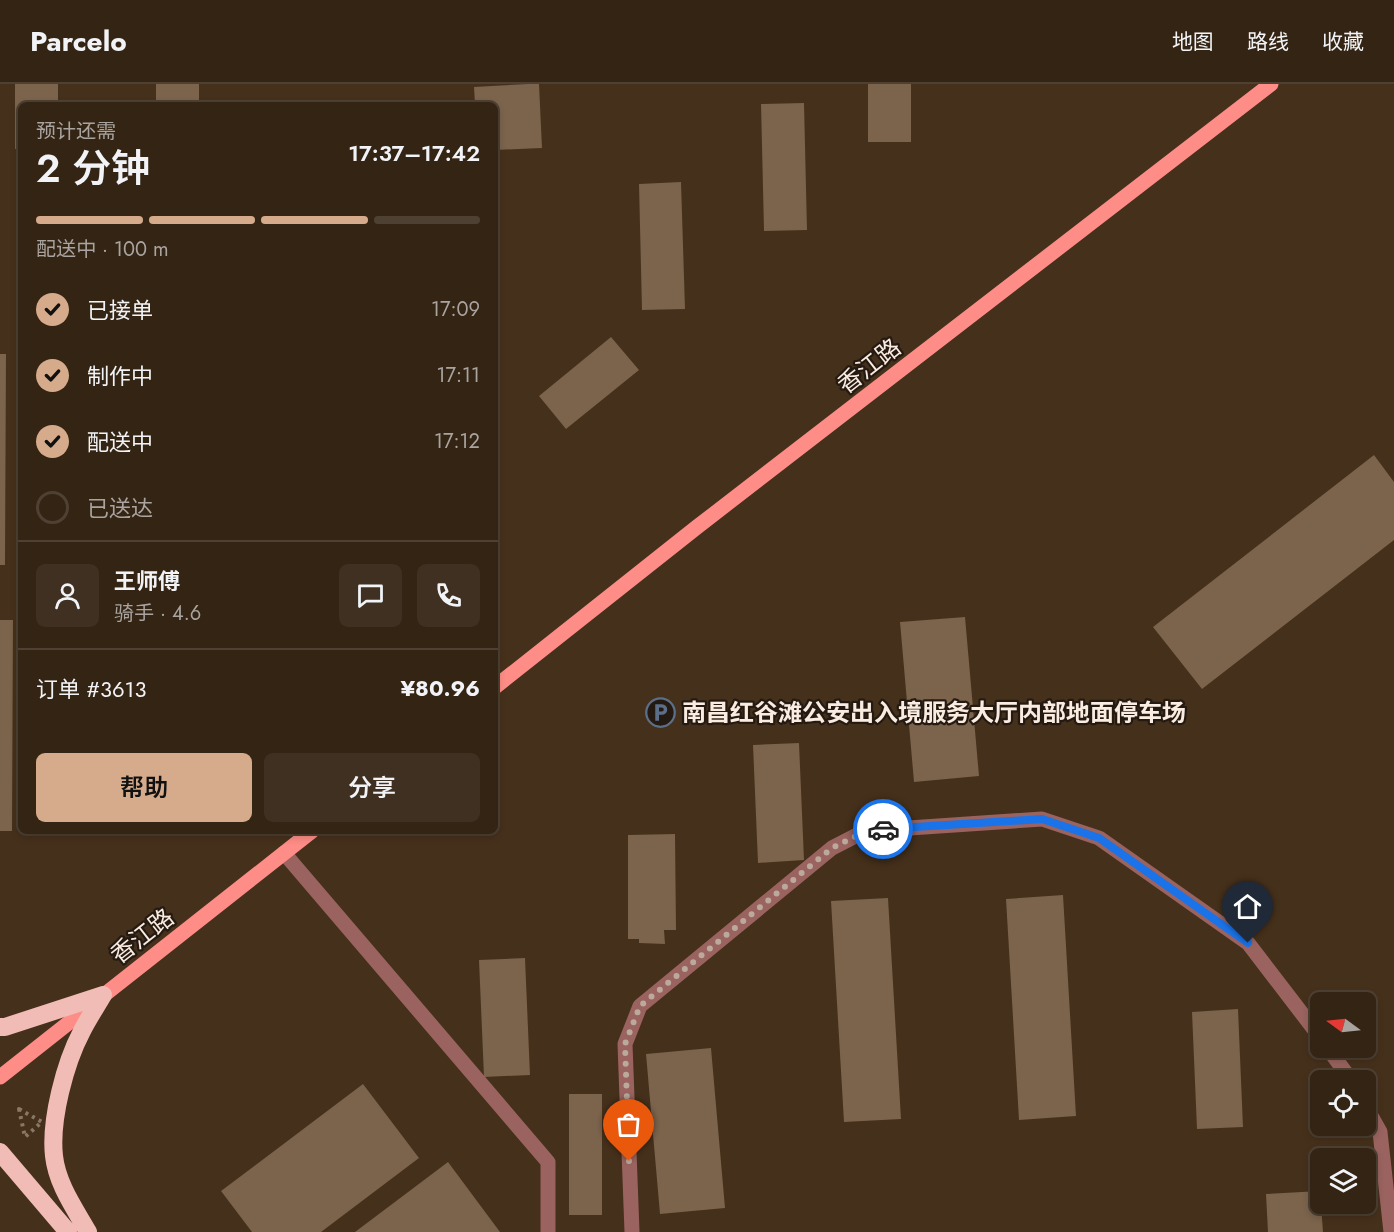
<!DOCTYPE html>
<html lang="zh">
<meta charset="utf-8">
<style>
body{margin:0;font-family:Jost,"Noto Sans SC",sans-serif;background:#3f3022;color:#f1f3f6;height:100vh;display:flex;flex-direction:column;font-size:22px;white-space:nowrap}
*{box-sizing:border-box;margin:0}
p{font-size:20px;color:#a9a4a0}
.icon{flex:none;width:33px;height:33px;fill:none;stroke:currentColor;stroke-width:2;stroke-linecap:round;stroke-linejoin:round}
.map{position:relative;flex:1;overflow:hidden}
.drawer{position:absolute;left:18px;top:18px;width:480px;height:732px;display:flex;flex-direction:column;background:#342414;border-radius:9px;box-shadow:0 3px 9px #0003,0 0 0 2px #4e4134}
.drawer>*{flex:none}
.needle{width:39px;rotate:285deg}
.controls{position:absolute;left:1310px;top:908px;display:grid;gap:12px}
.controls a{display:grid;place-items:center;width:66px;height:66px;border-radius:9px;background:#342414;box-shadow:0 3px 9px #0003,0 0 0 2px #4e4134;font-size:30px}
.pin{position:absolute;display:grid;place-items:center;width:51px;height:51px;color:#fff;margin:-62px -26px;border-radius:50% 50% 50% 0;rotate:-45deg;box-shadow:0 0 6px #0007}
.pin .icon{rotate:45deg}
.courier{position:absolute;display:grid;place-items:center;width:60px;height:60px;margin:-30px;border:4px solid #1a73e8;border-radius:50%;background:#fff;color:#222;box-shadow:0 2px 8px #0007}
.head em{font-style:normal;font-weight:600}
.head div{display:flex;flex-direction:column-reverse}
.head{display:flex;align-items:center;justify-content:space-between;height:102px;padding:0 18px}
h1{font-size:39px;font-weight:600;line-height:45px}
.bar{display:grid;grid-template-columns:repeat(4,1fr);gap:9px 6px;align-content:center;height:72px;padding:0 18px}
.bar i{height:8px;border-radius:4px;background:#4e4134}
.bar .active{background:#d6ab8b}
.bar p{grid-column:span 4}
.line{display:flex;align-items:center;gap:15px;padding:0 18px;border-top:2px solid #4e4134}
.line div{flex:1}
.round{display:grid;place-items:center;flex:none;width:63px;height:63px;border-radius:9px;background:#3f3022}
ol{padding:0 18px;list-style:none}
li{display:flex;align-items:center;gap:18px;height:66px}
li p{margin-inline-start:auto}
li .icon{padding:6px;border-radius:50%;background:#d6ab8b;color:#111;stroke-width:4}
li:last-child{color:#a9a4a0}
li i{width:33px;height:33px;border:3px solid #4e4134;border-radius:50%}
.primary-button{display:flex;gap:12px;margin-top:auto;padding:12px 18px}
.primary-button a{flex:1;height:69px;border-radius:9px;background:#d6ab8b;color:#111;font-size:24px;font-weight:600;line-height:69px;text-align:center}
.primary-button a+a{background:#3f3022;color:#f1f3f6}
header{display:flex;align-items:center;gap:36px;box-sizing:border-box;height:84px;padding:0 30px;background:#342414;border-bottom:2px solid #4e4134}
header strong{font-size:28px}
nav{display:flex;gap:33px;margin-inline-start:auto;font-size:21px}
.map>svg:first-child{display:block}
.building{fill:#7b634c}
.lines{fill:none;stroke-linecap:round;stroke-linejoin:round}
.path{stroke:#8a7866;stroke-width:4;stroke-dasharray:3 4.5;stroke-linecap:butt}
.minor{stroke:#9a635f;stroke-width:15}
.major{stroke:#fd8d86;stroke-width:15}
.highway{stroke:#f1bbb6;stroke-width:18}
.done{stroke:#bbaa9b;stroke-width:6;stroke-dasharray:0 10.8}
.route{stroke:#1a73e8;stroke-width:8}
.labels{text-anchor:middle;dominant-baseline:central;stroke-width:4.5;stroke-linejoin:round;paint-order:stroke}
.street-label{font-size:24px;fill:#faece0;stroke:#241a11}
.poi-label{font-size:24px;font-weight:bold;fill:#faece0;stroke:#241a11;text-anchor:start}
</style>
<header>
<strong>Parcelo</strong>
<nav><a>地图</a><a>路线</a><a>收藏</a></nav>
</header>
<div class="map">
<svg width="1394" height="1148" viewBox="0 0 1394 1148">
<rect width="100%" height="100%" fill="#45301b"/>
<!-- building -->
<path class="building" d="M15,0H58V21H21V65H15Z
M156,0H199V21H156Z
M528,0H539L542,64L495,66V21H475L474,3Z
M868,0H911V58H868Z
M804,19L807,146L764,147L761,20Z
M681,98L685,225L642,226L639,100Z
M611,253L639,286L566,345L539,312Z
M0,270H6L5,481H0Z
M1374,371L1394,398V456L1202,605L1153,543Z
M965,533L979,692L914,698L900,538Z
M0,536H13L12,747H0Z
M799,659L804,776L758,779L753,661Z
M675,750L676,846H664L665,860L639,859V855H628V751Z
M1063,811L1076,1032L1019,1036L1006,815Z
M888,814L901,1035L844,1038L831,817Z
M525,874L530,991L484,993L479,876Z
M1238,925L1243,1043L1197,1045L1192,928Z
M711,964L725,1124L660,1130L646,970Z
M363,1000L419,1074L321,1148H252L221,1107Z
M569,1010H602V1131H569Z
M448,1078L500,1148H355Z
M1320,1107L1323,1148H1268L1266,1110Z"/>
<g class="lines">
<!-- path -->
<path class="path" d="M19,1025L42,1038L25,1053Z"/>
<!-- minor -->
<path class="minor" d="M284,769L548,1078V1148
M1327,963L1351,996
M1365,1021L1380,1048L1391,1148
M632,1148L625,960L640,922L832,764L865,747L1042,735L1099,754L1248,859L1320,953"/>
<!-- major -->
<path class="major" d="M495,603L697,443L1271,0
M0,993L312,747"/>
<!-- highway -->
<path class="highway" d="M0,943H5L103,911
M0,1068L68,1148
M88,1148C75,1125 57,1100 54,1072C50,1036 65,979 82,947C88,935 96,923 103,911"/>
</g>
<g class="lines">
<!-- done -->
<path class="done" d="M629,1077L625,960L640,922L832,764L866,747L883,745"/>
<!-- route -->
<path class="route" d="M883,745L1042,735L1099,754L1248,859"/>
</g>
<!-- icons -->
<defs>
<symbol id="parking-ring" viewBox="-11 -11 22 22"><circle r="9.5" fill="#241a11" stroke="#5c6f8a" stroke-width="1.5"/><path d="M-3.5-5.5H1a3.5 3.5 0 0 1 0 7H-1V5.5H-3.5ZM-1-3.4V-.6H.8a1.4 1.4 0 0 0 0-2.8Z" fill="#5c6f8a"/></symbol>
</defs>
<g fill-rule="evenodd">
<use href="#parking-ring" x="644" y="612" width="33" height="33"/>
</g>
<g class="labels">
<!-- street labels -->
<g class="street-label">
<text transform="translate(869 282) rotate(-38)">香江路</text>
<text transform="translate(142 852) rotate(-38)">香江路</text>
</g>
<!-- poi labels -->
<g class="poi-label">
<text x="682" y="628">南昌红谷滩公安出入境服务大厅内部地面停车场</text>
</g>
</g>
</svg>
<div class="controls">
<a><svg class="needle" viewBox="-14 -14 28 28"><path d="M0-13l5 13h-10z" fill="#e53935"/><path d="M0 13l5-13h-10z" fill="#a9a4a0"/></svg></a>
<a><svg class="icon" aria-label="locate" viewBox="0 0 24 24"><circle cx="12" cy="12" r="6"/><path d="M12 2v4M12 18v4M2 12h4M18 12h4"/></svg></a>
<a><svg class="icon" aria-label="layers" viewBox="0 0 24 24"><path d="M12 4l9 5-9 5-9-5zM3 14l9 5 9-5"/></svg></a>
</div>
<div class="pin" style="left:629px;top:1077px;background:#ea580c"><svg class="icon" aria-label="bag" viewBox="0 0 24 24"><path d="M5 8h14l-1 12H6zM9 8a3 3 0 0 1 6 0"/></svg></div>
<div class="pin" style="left:1248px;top:859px;background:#1f2937"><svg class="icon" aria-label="home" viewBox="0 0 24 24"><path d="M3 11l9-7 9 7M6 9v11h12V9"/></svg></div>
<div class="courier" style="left:883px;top:745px"><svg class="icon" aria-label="car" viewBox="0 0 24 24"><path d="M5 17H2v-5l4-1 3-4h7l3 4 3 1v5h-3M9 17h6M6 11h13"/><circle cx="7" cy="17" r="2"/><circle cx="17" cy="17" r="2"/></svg></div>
<section class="drawer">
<div class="head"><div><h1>2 分钟</h1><p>预计还需</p></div><em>17:37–17:42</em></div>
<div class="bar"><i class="active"></i><i class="active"></i><i class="active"></i><i></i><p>配送中 · 100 m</p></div>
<ol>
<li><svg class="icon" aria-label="check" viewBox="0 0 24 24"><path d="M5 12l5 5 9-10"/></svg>已接单<p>17:09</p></li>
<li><svg class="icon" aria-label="check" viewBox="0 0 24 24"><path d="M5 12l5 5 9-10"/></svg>制作中<p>17:11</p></li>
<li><svg class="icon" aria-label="check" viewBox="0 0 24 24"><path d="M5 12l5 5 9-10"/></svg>配送中<p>17:12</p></li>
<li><i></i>已送达</li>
</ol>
<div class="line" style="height:108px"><a class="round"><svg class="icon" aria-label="person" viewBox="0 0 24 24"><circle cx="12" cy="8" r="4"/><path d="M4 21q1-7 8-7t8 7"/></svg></a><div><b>王师傅</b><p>骑手 · 4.6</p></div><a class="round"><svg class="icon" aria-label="chat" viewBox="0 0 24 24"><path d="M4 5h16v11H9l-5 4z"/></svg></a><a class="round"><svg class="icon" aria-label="phone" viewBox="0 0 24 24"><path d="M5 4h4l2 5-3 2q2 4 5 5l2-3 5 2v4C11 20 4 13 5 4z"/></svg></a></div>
<div class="line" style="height:78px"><div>订单 #3613</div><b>¥80.96</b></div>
<div class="primary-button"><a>帮助</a><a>分享</a></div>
</section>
</div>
